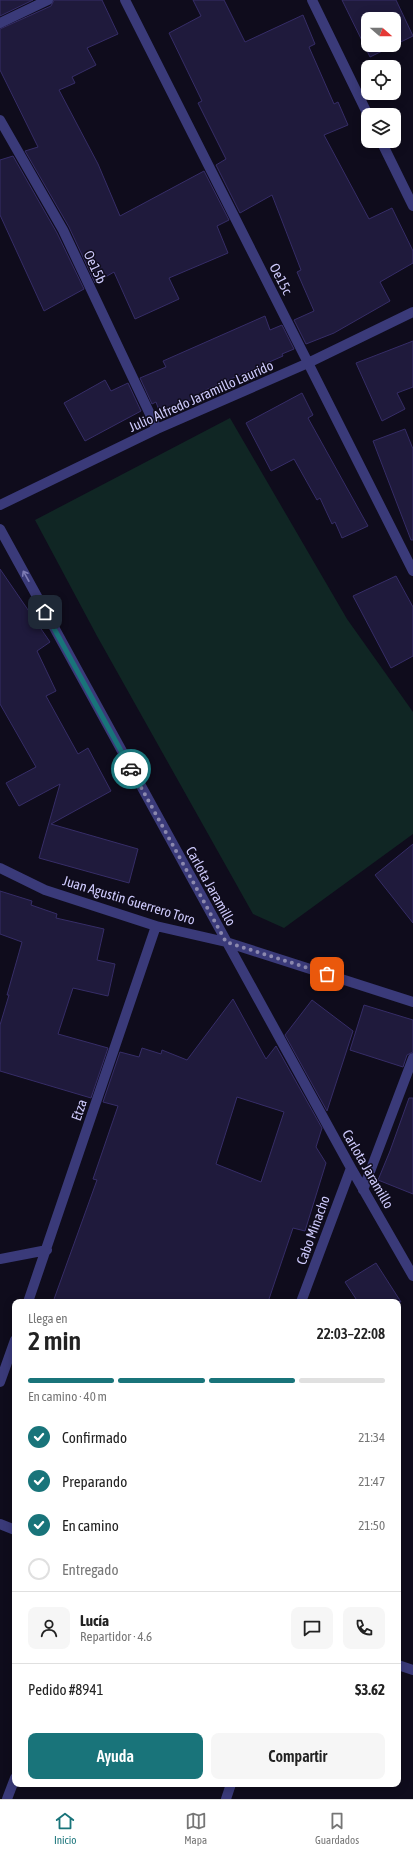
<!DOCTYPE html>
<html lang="es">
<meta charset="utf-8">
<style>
body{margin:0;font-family:"Asap Condensed",sans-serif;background:#f6f6f6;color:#222;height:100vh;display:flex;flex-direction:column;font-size:15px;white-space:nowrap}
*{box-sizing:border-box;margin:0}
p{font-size:13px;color:#767676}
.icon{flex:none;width:22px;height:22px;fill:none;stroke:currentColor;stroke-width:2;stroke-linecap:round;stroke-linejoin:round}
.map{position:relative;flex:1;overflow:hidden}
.sheet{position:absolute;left:12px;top:1299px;width:389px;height:488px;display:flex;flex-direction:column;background:#fff;border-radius:8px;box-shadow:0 2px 10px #0003}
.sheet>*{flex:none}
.needle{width:26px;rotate:110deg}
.buttons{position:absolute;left:361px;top:12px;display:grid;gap:8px}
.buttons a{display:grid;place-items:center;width:40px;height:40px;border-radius:8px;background:#fff;box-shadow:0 2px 10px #0003;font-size:20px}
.pin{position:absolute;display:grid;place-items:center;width:34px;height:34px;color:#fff;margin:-17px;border-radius:8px;box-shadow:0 2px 6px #0006}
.courier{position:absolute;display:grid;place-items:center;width:40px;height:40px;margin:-20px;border:3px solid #19747a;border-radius:50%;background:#fff;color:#222;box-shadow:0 1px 5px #0007}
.summary em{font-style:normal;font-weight:600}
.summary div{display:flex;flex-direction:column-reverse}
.summary{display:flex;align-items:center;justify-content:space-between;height:68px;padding:0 16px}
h1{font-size:26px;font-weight:600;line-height:30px}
.bar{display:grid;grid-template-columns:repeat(4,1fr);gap:6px 4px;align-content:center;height:48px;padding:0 16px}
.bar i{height:5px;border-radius:3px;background:#e0e0e0}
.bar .on{background:#19747a}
.bar p{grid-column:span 4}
.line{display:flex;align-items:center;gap:10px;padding:0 16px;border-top:1px solid #e0e0e0}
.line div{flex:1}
.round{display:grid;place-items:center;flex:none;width:42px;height:42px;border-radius:8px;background:#f6f6f6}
ol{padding:0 16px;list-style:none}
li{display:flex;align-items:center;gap:12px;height:44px}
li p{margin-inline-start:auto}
li .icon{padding:4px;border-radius:50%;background:#19747a;color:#fff;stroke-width:4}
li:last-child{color:#767676}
li i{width:22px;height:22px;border:2px solid #e0e0e0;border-radius:50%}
.action{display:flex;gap:8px;margin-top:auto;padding:8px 16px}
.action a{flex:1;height:46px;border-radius:8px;background:#19747a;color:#fff;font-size:16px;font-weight:600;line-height:46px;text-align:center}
.action a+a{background:#f6f6f6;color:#222}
.tab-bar{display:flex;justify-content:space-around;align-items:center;height:56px;border-top:1px solid #e0e0e0;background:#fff;font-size:11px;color:#767676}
.tab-bar a{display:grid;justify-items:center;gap:2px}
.tab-bar .on{color:#19747a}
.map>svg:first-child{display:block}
.green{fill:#102624}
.building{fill:#1f1a3c;stroke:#362d67;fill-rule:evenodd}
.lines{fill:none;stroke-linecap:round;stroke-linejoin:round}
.minor{stroke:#3a3a79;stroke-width:10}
.oneway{stroke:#7d7bb4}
.done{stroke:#8b88ae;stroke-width:4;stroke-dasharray:0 7.2}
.route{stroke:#19747a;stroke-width:5}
.labels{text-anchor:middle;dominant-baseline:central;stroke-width:3;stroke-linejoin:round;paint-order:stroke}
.street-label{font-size:14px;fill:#cecafc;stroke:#0f0c1c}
</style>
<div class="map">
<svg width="413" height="1799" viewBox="0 0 413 1799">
<rect width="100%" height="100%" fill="#0f0c1c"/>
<!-- green -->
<path class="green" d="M230,418L347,619L413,712V834L284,928L253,914L97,636L35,520Z"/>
<!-- building -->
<path class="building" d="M0,0H33L0,16Z
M54,0H102L118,34L87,48L96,65L72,77L75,83L59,90L98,164L120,216L204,171L229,220L217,226L228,253L169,278L179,299L135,319L114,272L95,283L69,227L25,151L38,147L0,70V29L51,6Z
M193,0H224L245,42L303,15L315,44L309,47L334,104L338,102L348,125L324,135L369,219L392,208L413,251V263L380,282L390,301L334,333L306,344L294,320L314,311L297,272L301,270L272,195L240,213L216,165L226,159L198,103L202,101L169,33L201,16Z
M342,0H396L413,36L370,57ZM368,19H394V45H368Z
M13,156L57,233L84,289L44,311L0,215V160Z
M265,316L270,330L282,325L294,349L282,354L283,356L201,392L202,395L160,413L156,402L152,404L140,378L166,367L163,361Z
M413,341V387L397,393L405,409L382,421L356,363Z
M105,380L111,391L128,383L141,411L85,441L64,403Z
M302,393L313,415L308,418L368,526L342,538L335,522L332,524L320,498L317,500L294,459L271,471L246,423Z
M405,429L413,449V540H411L373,441Z
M0,569L50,642L37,651L56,691L46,696L78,754L88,748L111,791L51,824L138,849L129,883L39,858L60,784L19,806L6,783L36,767L0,704Z
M396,576L413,607V656L391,668L353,596Z
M413,844V923L375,875Z
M0,891L32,901L31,905L57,914L56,918L104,929L97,960L115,964L108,996L73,988L58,1034L108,1048L91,1098L0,1071V1025L9,995H7L22,942L0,934Z
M233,999L266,1059L276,1046L322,1128L316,1147L326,1163L305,1231L293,1228L268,1302H53L97,1180L93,1179L118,1106L103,1102L120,1052L139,1057L142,1048L161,1054L162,1050L187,1060ZM237,1097L284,1112L261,1182L216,1164Z
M312,1000L353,1031L327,1111L285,1035Z
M364,1005L413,1020V1052L407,1055L403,1067L350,1050Z
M409,1098H413V1194L378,1180L390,1151Z
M376,1263L401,1302H358L345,1282Z"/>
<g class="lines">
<!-- minor -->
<path class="minor" d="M125,0L413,571
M312,0L368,115
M0,23L48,0
M0,120L63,230L157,429
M381,141L413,206
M0,505L157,429L308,363L413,312
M0,529L351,1168L413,1276
M0,868L45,890L156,926L226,942L413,1002
M363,1190L413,1058
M0,1259L47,1250
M28,1302L156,926
M301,1302L351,1168
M0,1382L15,1340
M0,1524L15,1530
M398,1665L413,1670
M7,1799L15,1778
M226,1799L231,1784"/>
</g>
<!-- one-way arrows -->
<defs><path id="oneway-shaft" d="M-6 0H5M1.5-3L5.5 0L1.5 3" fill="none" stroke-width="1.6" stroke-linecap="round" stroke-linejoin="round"/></defs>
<use class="oneway" href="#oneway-shaft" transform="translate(26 576) rotate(-119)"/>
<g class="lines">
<!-- done -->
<path class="done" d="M131,769L226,942L327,974"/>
<!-- route -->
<path class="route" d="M45,612L131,769"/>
</g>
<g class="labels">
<!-- street labels -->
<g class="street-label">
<text transform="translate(95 267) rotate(65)">Oe15b</text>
<text transform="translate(281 279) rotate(63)">Oe15c</text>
<text transform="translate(201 396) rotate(-24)">Julio Alfredo Jaramillo Laurido</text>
<text transform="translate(211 886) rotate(61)">Carlota Jaramillo</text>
<text transform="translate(129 900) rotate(17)">Juan Agustin Guerrero Toro</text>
<text transform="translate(79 1110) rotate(-71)">Etza</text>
<text transform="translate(368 1169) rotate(60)">Carlota Jaramillo</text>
<text transform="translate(313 1230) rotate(-70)">Cabo Minacho</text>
</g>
</g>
</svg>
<div class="buttons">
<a><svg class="needle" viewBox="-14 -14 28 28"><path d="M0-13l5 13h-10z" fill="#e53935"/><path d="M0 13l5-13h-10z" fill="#767676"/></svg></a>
<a><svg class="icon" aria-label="locate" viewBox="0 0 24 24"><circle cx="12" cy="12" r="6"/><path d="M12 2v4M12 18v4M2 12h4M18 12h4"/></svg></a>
<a><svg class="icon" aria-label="layers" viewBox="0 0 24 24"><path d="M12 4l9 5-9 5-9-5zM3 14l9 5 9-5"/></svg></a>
</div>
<div class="pin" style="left:327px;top:974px;background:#ea580c"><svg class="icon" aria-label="bag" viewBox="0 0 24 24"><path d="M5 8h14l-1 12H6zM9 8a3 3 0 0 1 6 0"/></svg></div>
<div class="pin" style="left:45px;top:612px;background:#1f2937"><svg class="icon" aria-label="home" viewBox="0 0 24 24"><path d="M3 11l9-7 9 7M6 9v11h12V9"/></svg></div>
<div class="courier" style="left:131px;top:769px"><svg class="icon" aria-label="car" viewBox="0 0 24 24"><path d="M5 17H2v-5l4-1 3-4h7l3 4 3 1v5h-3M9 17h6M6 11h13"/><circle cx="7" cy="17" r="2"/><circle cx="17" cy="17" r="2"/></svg></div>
<section class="sheet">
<div class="summary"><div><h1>2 min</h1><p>Llega en</p></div><em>22:03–22:08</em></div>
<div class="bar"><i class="on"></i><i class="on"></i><i class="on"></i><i></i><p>En camino · 40 m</p></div>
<ol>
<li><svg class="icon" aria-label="check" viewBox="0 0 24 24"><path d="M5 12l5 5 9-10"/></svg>Confirmado<p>21:34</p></li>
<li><svg class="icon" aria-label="check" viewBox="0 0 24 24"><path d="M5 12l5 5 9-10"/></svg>Preparando<p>21:47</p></li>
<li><svg class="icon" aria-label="check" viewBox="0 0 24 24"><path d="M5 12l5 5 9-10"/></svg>En camino<p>21:50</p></li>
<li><i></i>Entregado</li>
</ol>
<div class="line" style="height:72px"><a class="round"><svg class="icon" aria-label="person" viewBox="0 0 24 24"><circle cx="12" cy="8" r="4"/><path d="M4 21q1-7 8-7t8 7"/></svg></a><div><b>Lucía</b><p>Repartidor · 4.6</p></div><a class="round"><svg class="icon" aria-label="chat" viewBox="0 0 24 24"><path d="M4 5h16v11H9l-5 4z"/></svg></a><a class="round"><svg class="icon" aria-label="phone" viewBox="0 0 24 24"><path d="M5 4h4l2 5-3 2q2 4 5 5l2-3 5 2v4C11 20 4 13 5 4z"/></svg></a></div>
<div class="line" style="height:52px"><div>Pedido #8941</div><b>$3.62</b></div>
<div class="action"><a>Ayuda</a><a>Compartir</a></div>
</section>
</div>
<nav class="tab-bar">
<a class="on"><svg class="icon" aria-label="home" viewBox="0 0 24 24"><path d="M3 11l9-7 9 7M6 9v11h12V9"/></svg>Inicio</a>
<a><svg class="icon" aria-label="map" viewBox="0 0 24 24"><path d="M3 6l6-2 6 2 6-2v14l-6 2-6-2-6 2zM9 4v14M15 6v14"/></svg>Mapa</a>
<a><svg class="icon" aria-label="saved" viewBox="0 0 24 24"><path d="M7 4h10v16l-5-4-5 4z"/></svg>Guardados</a>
</nav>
